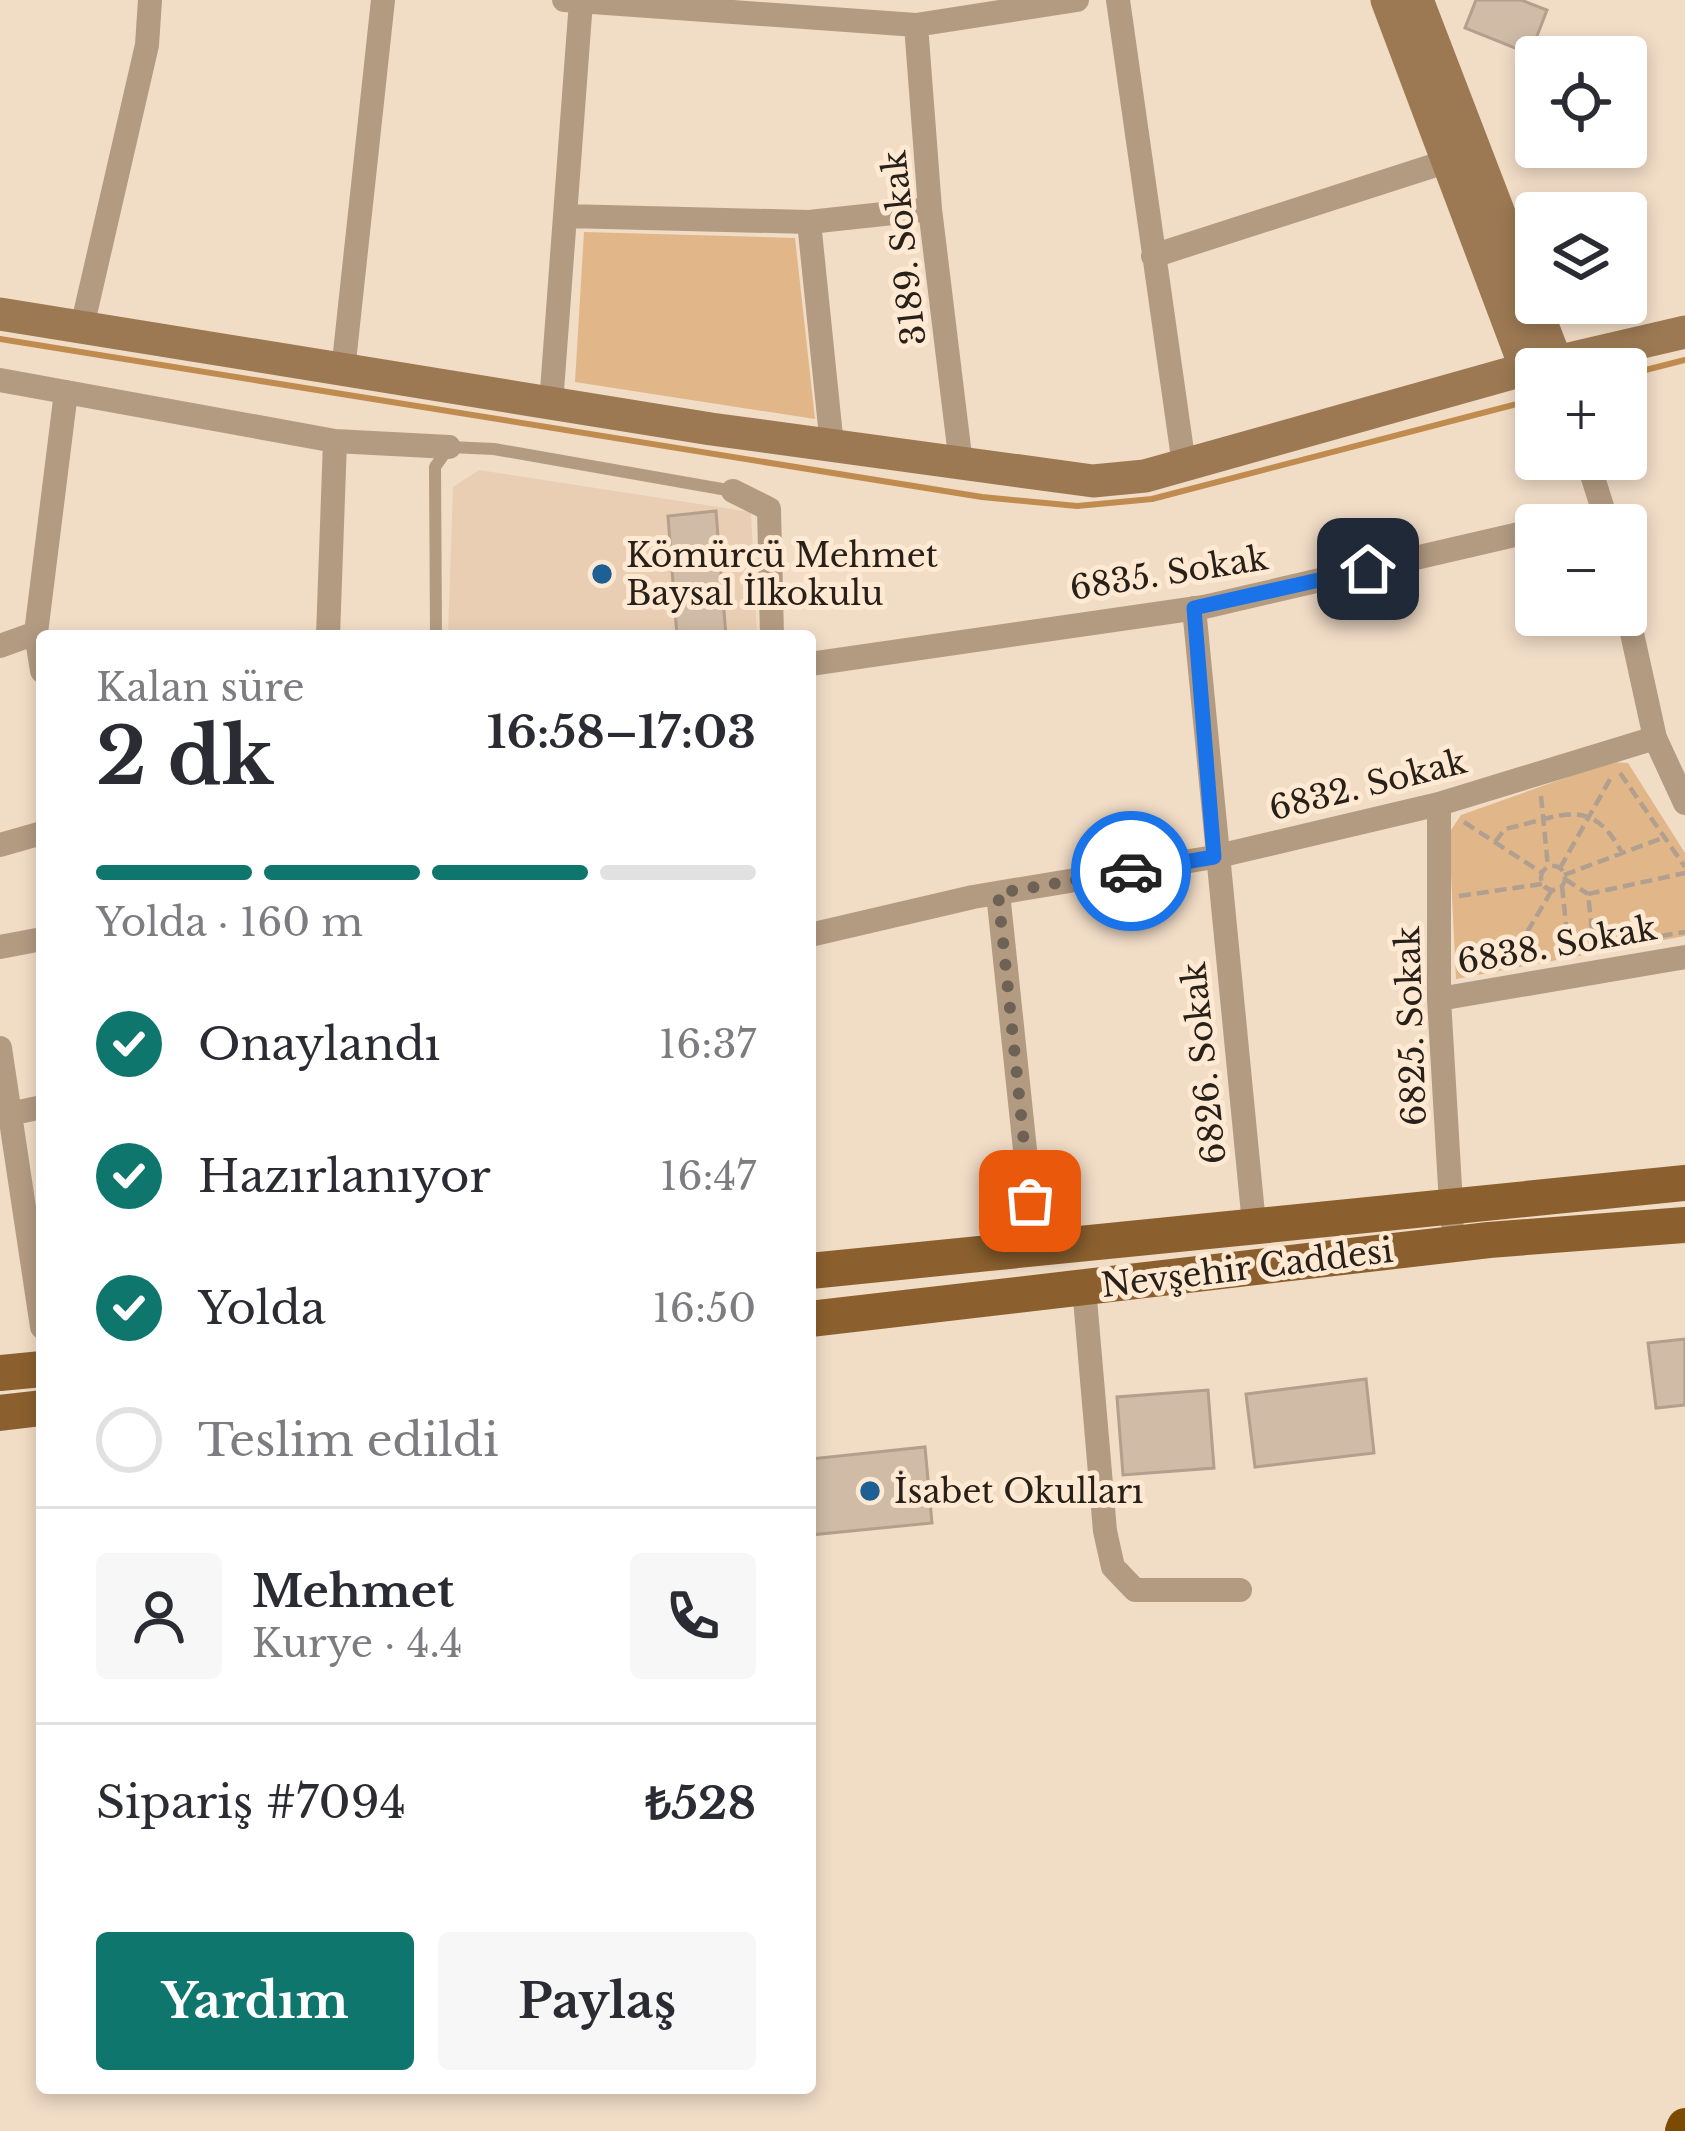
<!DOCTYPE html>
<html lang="tr">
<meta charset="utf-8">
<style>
body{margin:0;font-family:"Libre Baskerville",serif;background:#f7f7f7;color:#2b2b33;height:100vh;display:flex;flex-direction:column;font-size:45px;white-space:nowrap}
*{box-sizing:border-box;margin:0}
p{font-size:39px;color:#7c7c81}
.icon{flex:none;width:66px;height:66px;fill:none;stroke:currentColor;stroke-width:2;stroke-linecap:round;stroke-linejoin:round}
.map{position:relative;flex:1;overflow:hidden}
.sheet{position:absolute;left:36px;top:630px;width:780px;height:1464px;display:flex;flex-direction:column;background:#fff;border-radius:12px;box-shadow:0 6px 18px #0003}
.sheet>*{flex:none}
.tools{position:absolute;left:1515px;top:36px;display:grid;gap:24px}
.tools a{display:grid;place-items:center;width:132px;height:132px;border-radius:12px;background:#fff;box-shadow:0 6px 18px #0003;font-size:60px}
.pin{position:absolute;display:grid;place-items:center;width:102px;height:102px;color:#fff;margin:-51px;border-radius:24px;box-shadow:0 6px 18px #0006}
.courier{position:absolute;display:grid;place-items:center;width:120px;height:120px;margin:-60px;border:9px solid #1a73e8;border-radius:50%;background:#fff;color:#222;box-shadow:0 3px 15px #0007}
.summary em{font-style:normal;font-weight:700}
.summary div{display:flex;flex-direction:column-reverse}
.summary{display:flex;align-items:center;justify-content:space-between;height:204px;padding:0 60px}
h1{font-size:78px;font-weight:700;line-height:90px}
.bar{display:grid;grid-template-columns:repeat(4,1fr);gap:18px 12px;align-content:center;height:144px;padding:0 60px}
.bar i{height:15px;border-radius:9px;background:#e1e1e2}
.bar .selected{background:#0f766e}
.bar p{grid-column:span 4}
.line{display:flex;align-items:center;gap:30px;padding:0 60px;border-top:3px solid #e1e1e2}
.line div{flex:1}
.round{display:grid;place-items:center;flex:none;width:126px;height:126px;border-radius:12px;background:#f7f7f7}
ol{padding:0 60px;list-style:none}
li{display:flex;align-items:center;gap:36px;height:132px}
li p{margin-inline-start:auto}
li .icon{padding:12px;border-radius:50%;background:#0f766e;color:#fff;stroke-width:4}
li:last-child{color:#7c7c81}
li i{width:66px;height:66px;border:6px solid #e1e1e2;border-radius:50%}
.button{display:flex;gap:24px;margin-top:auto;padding:24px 60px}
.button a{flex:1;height:138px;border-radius:12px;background:#0f766e;color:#fff;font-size:48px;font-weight:700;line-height:138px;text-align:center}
.button a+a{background:#f7f7f7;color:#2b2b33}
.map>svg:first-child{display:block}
.built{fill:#e9ceb3}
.green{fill:#e1b689}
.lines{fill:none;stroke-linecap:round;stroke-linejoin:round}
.stream{stroke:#c08b4e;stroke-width:6}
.building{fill:#cfbba6;stroke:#b39f8b;stroke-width:3}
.path{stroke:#b1a08f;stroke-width:4.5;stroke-dasharray:12 6;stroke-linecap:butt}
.lane{stroke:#b39b82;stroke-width:12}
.street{stroke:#b39b82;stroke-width:24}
.secondary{stroke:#9c7953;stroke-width:33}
.primary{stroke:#8b602e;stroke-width:36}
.highway{stroke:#7c4a00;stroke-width:36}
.done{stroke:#6e6256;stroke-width:12;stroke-dasharray:0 21.6}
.route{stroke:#1a73e8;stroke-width:15}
.poi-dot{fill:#1e5f94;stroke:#ffe9d3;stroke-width:4.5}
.labels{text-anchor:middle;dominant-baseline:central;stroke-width:10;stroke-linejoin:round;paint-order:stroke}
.street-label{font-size:33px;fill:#282119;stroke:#ffe9d3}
.poi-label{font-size:33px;fill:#282119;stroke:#ffe9d3;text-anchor:start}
</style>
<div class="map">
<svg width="1685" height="2131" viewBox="0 0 1685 2131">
<rect width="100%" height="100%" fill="#f1dcc6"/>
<!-- built -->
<path class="built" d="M479,470L751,512L757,636H448L453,487Z"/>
<!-- green -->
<path class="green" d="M584,232L795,238L815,419L575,382Z
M1610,762L1628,763L1685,853V936L1456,979L1449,833L1461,815Z"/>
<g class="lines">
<!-- stream -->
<path class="stream" d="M0,339L982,497L1077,506L1152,499L1536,399
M1626,375L1685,360"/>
</g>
<!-- building -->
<path class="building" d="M1476,0H1521L1547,10L1530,54L1465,28Z
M716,511L726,636H677L668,516Z
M1685,1339V1405L1656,1408L1648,1343Z
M1366,1379L1374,1453L1255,1467L1246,1394Z
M1208,1390L1214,1468L1123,1475L1117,1397Z
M925,1447L932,1523L810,1535V1459Z"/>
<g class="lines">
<!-- path -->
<path class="path" d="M1620,773L1685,867
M1541,796L1548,867
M1464,822L1542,873
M1495,842L1505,829C1560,817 1591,794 1622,853
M1541 878a12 12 0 1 1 24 0a12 12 0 1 1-24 0Z
M1560,868L1613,774
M1564,875L1665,837
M1565,879L1588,894
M1562,886L1569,953
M1459,896L1542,884
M1643,939L1685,932
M1594,948L1588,894L1685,873
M1509,963L1552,890"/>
<!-- lane -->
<path class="lane" d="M436,636L435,467L449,447L494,449L733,491"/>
<!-- street -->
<path class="street" d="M564,0L916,25L1077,0
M1118,0L1184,465
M916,25L930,209L961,464
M566,216L809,222L930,209
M809,222L832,446
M1153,256L1448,161
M82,327L147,45L150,0
M343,371L383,0
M0,380L335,441L449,447
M551,404L581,1
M1587,459L1608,525
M733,491L769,509L772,636
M1556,525L1605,513
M1626,606L1655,738L1685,803
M1194,608L1254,1224
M36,633L42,671
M328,636L335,441
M0,646L36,633L66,392
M810,664L1204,607L1536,530
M1439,804V999L1452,1221
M0,845L42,833
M998,893L1035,1245
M810,935L973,897L1214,857L1439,804L1655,738
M0,947L42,939
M1439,999L1685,957
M0,1048L42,1327
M0,1116L42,1107
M1084,1287L1105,1531L1113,1567L1135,1590H1240"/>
<!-- secondary -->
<path class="secondary" d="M1387,0L1526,369
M1417,0L1557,364
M0,314L711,429L1093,481L1145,476L1526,369L1685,332"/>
<!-- primary -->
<path class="primary" d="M810,1271L1685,1183
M810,1319L1489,1240L1685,1225
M0,1373L42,1369
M0,1413L42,1408"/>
<!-- highway -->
<path class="highway" d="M1683,2131L1685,2126"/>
</g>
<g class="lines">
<!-- done -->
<path class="done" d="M1030,1201L998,893L1131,871"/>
<!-- route -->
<path class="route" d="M1131,871L1214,857L1194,608L1368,569"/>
</g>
<!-- markers -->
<g class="poi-dot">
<circle cx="602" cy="574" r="12"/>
<circle cx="870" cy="1491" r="12"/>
</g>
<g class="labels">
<!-- street labels -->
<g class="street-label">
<text transform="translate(904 248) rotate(-96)">3189. Sokak</text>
<text transform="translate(1169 573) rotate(-9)">6835. Sokak</text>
<text transform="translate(1368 785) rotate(-14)">6832. Sokak</text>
<text transform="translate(1557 945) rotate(-10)">6838. Sokak</text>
<text transform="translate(1411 1026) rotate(-92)">6825. Sokak</text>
<text transform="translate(1204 1063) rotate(-96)">6826. Sokak</text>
<text transform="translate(1247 1268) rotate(-7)">Nevşehir Caddesi</text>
</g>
<!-- poi labels -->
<g class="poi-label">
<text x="626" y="555">Kömürcü Mehmet<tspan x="626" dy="38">Baysal İlkokulu</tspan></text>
<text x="894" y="1491">İsabet Okulları</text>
</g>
</g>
</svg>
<div class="tools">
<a><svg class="icon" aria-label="locate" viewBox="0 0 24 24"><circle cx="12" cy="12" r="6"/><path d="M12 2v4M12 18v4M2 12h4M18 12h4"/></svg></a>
<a><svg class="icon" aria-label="layers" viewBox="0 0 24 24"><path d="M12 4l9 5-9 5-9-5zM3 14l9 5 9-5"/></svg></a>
<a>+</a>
<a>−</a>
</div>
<div class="pin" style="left:1030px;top:1201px;background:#ea580c"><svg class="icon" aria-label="bag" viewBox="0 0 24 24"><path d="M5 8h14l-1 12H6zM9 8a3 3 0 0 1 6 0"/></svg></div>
<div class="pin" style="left:1368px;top:569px;background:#1f2937"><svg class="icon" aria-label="home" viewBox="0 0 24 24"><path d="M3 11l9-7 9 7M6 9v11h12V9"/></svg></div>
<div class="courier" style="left:1131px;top:871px"><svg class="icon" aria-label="car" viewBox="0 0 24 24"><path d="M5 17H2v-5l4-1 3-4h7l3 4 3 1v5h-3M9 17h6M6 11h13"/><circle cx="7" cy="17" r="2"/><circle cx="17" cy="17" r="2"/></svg></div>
<section class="sheet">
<div class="summary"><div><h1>2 dk</h1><p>Kalan süre</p></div><em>16:58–17:03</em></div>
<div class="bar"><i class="selected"></i><i class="selected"></i><i class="selected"></i><i></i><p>Yolda · 160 m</p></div>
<ol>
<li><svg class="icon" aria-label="check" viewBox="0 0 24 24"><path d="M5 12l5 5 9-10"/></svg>Onaylandı<p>16:37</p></li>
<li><svg class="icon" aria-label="check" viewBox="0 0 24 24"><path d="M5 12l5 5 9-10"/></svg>Hazırlanıyor<p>16:47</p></li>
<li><svg class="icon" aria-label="check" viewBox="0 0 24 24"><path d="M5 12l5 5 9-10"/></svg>Yolda<p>16:50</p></li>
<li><i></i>Teslim edildi</li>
</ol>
<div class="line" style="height:216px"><a class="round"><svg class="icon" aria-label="person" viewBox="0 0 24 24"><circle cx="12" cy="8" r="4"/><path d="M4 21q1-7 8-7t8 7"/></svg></a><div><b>Mehmet</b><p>Kurye · 4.4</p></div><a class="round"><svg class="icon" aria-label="phone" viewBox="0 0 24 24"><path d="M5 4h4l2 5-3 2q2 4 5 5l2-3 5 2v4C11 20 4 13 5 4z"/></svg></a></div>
<div class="line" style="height:156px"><div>Sipariş #7094</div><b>₺528</b></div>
<div class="button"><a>Yardım</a><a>Paylaş</a></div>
</section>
</div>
